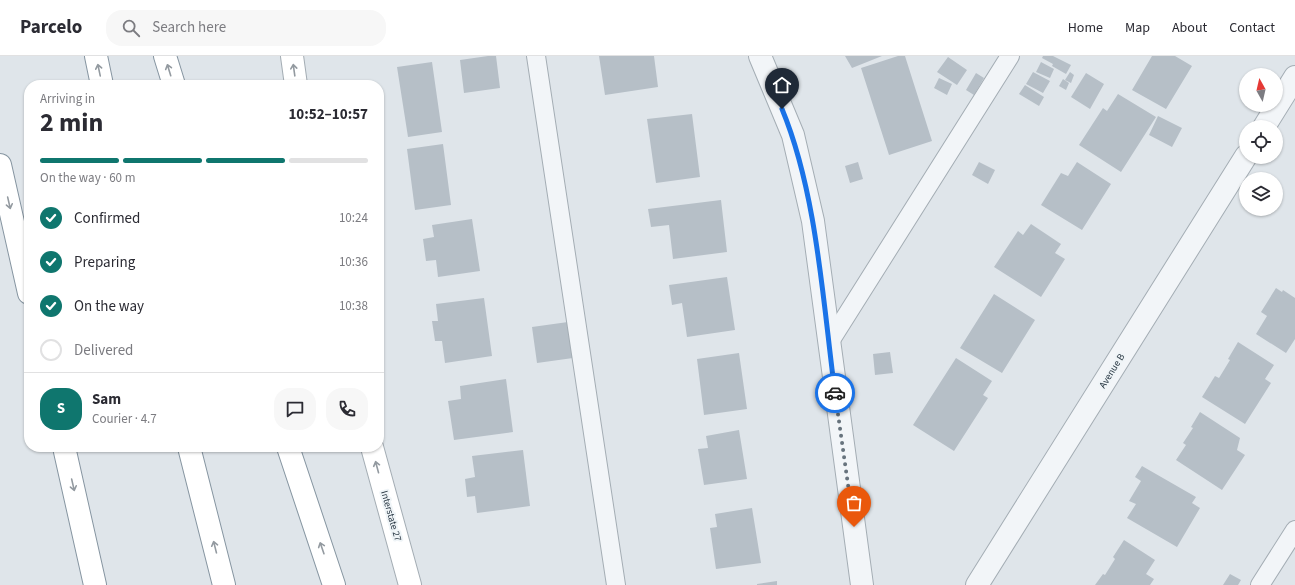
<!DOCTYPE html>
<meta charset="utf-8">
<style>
body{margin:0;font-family:"Source Sans 3",sans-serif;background:#f7f7f7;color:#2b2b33;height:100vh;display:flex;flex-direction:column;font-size:15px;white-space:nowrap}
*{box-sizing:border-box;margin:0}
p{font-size:13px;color:#7c7c81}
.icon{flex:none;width:22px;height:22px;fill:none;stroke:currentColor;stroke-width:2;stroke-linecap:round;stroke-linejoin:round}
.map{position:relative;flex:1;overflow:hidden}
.drawer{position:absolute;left:24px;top:24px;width:360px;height:372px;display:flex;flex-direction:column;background:#fff;border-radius:16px;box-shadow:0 1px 3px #0004}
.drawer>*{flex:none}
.needle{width:26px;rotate:352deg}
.controls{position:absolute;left:1239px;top:12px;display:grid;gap:8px}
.controls a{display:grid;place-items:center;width:44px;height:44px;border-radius:50%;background:#fff;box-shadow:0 1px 3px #0004;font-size:20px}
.pin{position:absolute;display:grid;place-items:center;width:34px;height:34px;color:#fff;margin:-41px -17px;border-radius:50% 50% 50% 0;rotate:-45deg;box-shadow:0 0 4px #0007}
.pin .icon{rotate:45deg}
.courier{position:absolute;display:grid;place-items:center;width:40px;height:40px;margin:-20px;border:3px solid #1a73e8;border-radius:50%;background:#fff;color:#222;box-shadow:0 1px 5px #0007}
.headline em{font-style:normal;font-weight:700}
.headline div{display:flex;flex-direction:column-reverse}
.headline{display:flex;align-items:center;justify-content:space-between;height:68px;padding:0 16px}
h1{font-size:26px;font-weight:700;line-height:30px}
.bar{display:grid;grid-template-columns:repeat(4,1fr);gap:6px 4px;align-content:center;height:48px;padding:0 16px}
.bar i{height:5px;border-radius:3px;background:#e1e1e2}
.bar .current{background:#0f766e}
.bar p{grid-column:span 4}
.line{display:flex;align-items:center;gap:10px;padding:0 16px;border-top:1px solid #e1e1e2}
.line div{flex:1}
.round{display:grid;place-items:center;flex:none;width:42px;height:42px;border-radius:16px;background:#f7f7f7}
ol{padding:0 16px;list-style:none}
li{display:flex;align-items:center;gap:12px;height:44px}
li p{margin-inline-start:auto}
li .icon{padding:4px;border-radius:50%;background:#0f766e;color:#fff;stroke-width:4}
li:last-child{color:#7c7c81}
li i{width:22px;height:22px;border:2px solid #e1e1e2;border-radius:50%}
header{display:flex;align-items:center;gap:24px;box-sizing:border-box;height:56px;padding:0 20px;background:#fff;border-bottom:1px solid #e1e1e2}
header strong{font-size:19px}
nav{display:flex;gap:22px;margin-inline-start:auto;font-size:14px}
.search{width:280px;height:36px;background:#f7f7f7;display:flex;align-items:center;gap:10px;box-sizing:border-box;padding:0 14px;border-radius:16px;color:#7c7c81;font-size:15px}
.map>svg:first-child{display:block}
.building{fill:#b6bfc7}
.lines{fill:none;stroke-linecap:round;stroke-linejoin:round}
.service-casing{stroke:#a4adb4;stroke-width:20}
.minor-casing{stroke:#a4adb4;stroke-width:24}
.secondary-casing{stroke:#a4adb4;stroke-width:24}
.motorway-casing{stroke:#8695a1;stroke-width:24}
.service{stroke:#f2f5f8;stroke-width:18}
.minor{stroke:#f2f5f8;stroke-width:22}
.secondary{stroke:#fff;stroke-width:22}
.motorway{stroke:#fff;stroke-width:22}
.oneway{stroke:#939aa0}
.done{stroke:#67737d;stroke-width:4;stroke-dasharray:0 7.2}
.route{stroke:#1a73e8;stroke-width:5}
.labels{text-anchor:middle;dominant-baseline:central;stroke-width:4;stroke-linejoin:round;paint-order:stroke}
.street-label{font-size:10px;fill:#273642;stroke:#eff4f7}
</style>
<header>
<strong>Parcelo</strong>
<div class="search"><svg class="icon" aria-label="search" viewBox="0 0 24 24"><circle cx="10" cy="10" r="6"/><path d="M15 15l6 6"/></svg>Search here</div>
<nav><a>Home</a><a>Map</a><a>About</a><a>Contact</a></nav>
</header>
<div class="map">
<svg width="1295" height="529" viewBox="0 0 1295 529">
<rect width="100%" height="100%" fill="#dfe5ea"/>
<!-- building -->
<path class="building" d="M488,0H496L500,32L464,37L460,4Z
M599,0H654L658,31L605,39Z
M845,0H882L852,12Z
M898,0H905L932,85L889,99L861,12Z
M1043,0H1053L1071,9L1066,18L1052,10L1053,8L1042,2Z
M1152,0H1175L1192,10L1166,53L1132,34Z
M948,1L967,14L957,29L937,16Z
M432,6L442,76L408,81L397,11Z
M1041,6L1054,13L1050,22L1036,16Z
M1033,16L1050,25L1043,37L1026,28Z
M1070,16L1074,19L1071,27L1065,24Z
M976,17L984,22L974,39L966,34Z
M1086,17L1104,28L1090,53L1071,41Z
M939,22L952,28L947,39L934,32Z
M1063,23L1069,27L1066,34L1059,30Z
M1025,29L1044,41L1039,50L1019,38Z
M1118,38L1156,61L1121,116L1079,89L1103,52L1107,55Z
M692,58L700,121L656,127L647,63Z
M1158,60L1182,72L1172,91L1149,79Z
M443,88L451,149L415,154L407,93Z
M858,106L863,123L850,127L845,110Z
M979,106L995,114L988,128L972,119Z
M1077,106L1111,128L1082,174L1041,149L1061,117L1068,120Z
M721,144L727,196L673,203L669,169L651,171L648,153Z
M472,163L480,215L438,221L436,204L426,205L423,183L434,181L432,169Z
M1031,168L1061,188L1055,197L1065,203L1041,241L994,211L1018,175L1023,179Z
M727,221L735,274L687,281L682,247L672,249L669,229Z
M1276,232L1282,236L1283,234L1295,242V283L1286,297L1256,278L1267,260L1261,256Z
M994,238L1035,264L1002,317L960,292Z
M484,242L492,300L445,307L442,285H435L432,265H438L436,248Z
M568,266L573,302L537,307L532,271Z
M1238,286L1274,309L1265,323L1271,327L1245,368L1202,341L1215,320L1219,322L1230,304L1228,303Z
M890,296L893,317L875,319L873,298Z
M739,297L747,353L704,359L697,303Z
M956,302L992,325L983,339L988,342L954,395L913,369Z
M506,323L513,376L454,384L448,345L461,343L460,330Z
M1200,356L1240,382L1237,394L1245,399L1222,434L1176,404L1186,389L1183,387L1193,372L1191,371Z
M739,374L747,423L704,429L698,393L708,392L706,380Z
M523,394L530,450L477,457L475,440L467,441L465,423L475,421L472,400Z
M1142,410L1196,441L1192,447L1200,452L1177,491L1127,462L1136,448L1129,445L1141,425L1135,421Z
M752,452L761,507L716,513L710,472L717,471L715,458Z
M1124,484L1155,504L1146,518L1154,523L1150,529H1095L1103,518L1105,519L1115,503L1113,501Z
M1230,518L1241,524L1238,529H1223Z
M777,525V529H757V528Z"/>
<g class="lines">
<defs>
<path id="service" d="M536,0L616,529
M829,287L1010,0
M1260,529L1295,474"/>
<path id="minor" d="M760,0L793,79L813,165L862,529
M1264,71L1295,21
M977,529L1246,100"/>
<path id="secondary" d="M292,0L296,29
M372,391L410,529"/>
<path id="motorway" d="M96,0L102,29
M165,0L174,29
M0,109L29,237
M64,391L95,529
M189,391L224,529
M288,391L334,529"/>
</defs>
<!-- service casing -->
<use href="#service" class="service-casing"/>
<!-- minor casing -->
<use href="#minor" class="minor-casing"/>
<!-- secondary casing -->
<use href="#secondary" class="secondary-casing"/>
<!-- motorway casing -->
<use href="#motorway" class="motorway-casing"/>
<!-- service -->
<use href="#service" class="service"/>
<!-- minor -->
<use href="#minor" class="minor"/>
<!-- secondary -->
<use href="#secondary" class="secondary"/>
<!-- motorway -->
<use href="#motorway" class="motorway"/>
</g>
<!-- one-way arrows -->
<defs><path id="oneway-shaft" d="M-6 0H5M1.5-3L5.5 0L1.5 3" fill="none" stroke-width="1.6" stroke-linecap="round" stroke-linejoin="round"/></defs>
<g class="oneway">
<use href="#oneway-shaft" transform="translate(99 14) rotate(-102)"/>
<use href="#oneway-shaft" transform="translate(169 14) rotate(-107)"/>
<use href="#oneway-shaft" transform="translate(294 14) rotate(-98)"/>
<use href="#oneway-shaft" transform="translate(9 147) rotate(77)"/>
<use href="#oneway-shaft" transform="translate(377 411) rotate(-105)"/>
<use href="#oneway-shaft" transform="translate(73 429) rotate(77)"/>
<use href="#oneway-shaft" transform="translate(215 491) rotate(-104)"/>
<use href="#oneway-shaft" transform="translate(322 492) rotate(-109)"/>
</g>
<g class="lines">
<!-- done -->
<path class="done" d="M835,337L854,471"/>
<!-- route -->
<path class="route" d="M782,53C817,137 823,247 835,337"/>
</g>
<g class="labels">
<!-- street labels -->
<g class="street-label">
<text transform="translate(1112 315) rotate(-58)">Avenue B</text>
<text transform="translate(391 460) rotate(74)">Interstate 27</text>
</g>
</g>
</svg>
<div class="controls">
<a><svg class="needle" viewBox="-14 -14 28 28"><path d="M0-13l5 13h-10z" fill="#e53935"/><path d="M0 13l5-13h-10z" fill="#7c7c81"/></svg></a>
<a><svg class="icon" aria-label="locate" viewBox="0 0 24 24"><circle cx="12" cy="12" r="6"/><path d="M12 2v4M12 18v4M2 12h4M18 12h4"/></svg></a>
<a><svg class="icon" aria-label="layers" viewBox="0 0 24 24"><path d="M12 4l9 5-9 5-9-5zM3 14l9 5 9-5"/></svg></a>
</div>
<div class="pin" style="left:854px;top:471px;background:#ea580c"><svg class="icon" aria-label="bag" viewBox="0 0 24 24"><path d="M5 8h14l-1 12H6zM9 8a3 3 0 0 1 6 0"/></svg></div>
<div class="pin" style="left:782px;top:53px;background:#1f2937"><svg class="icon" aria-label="home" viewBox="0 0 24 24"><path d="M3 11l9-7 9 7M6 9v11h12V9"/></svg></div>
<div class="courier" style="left:835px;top:337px"><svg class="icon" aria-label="car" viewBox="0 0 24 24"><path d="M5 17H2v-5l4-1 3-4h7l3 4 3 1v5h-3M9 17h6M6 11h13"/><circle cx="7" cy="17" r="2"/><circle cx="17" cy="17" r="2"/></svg></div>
<section class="drawer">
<div class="headline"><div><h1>2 min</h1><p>Arriving in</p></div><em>10:52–10:57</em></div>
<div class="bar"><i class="current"></i><i class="current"></i><i class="current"></i><i></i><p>On the way · 60 m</p></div>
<ol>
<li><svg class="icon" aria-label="check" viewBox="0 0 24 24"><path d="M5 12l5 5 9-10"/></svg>Confirmed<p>10:24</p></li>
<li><svg class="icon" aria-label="check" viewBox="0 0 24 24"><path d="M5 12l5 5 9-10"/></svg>Preparing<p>10:36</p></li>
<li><svg class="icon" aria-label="check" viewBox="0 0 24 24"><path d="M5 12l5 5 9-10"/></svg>On the way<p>10:38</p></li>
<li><i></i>Delivered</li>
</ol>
<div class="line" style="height:72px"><b class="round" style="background:#0f766e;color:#fff">S</b><div><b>Sam</b><p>Courier · 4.7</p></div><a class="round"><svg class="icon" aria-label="chat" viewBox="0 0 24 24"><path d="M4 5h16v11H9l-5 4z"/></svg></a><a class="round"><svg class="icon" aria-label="phone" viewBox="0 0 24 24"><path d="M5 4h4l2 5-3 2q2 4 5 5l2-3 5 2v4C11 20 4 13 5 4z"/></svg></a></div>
</section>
</div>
